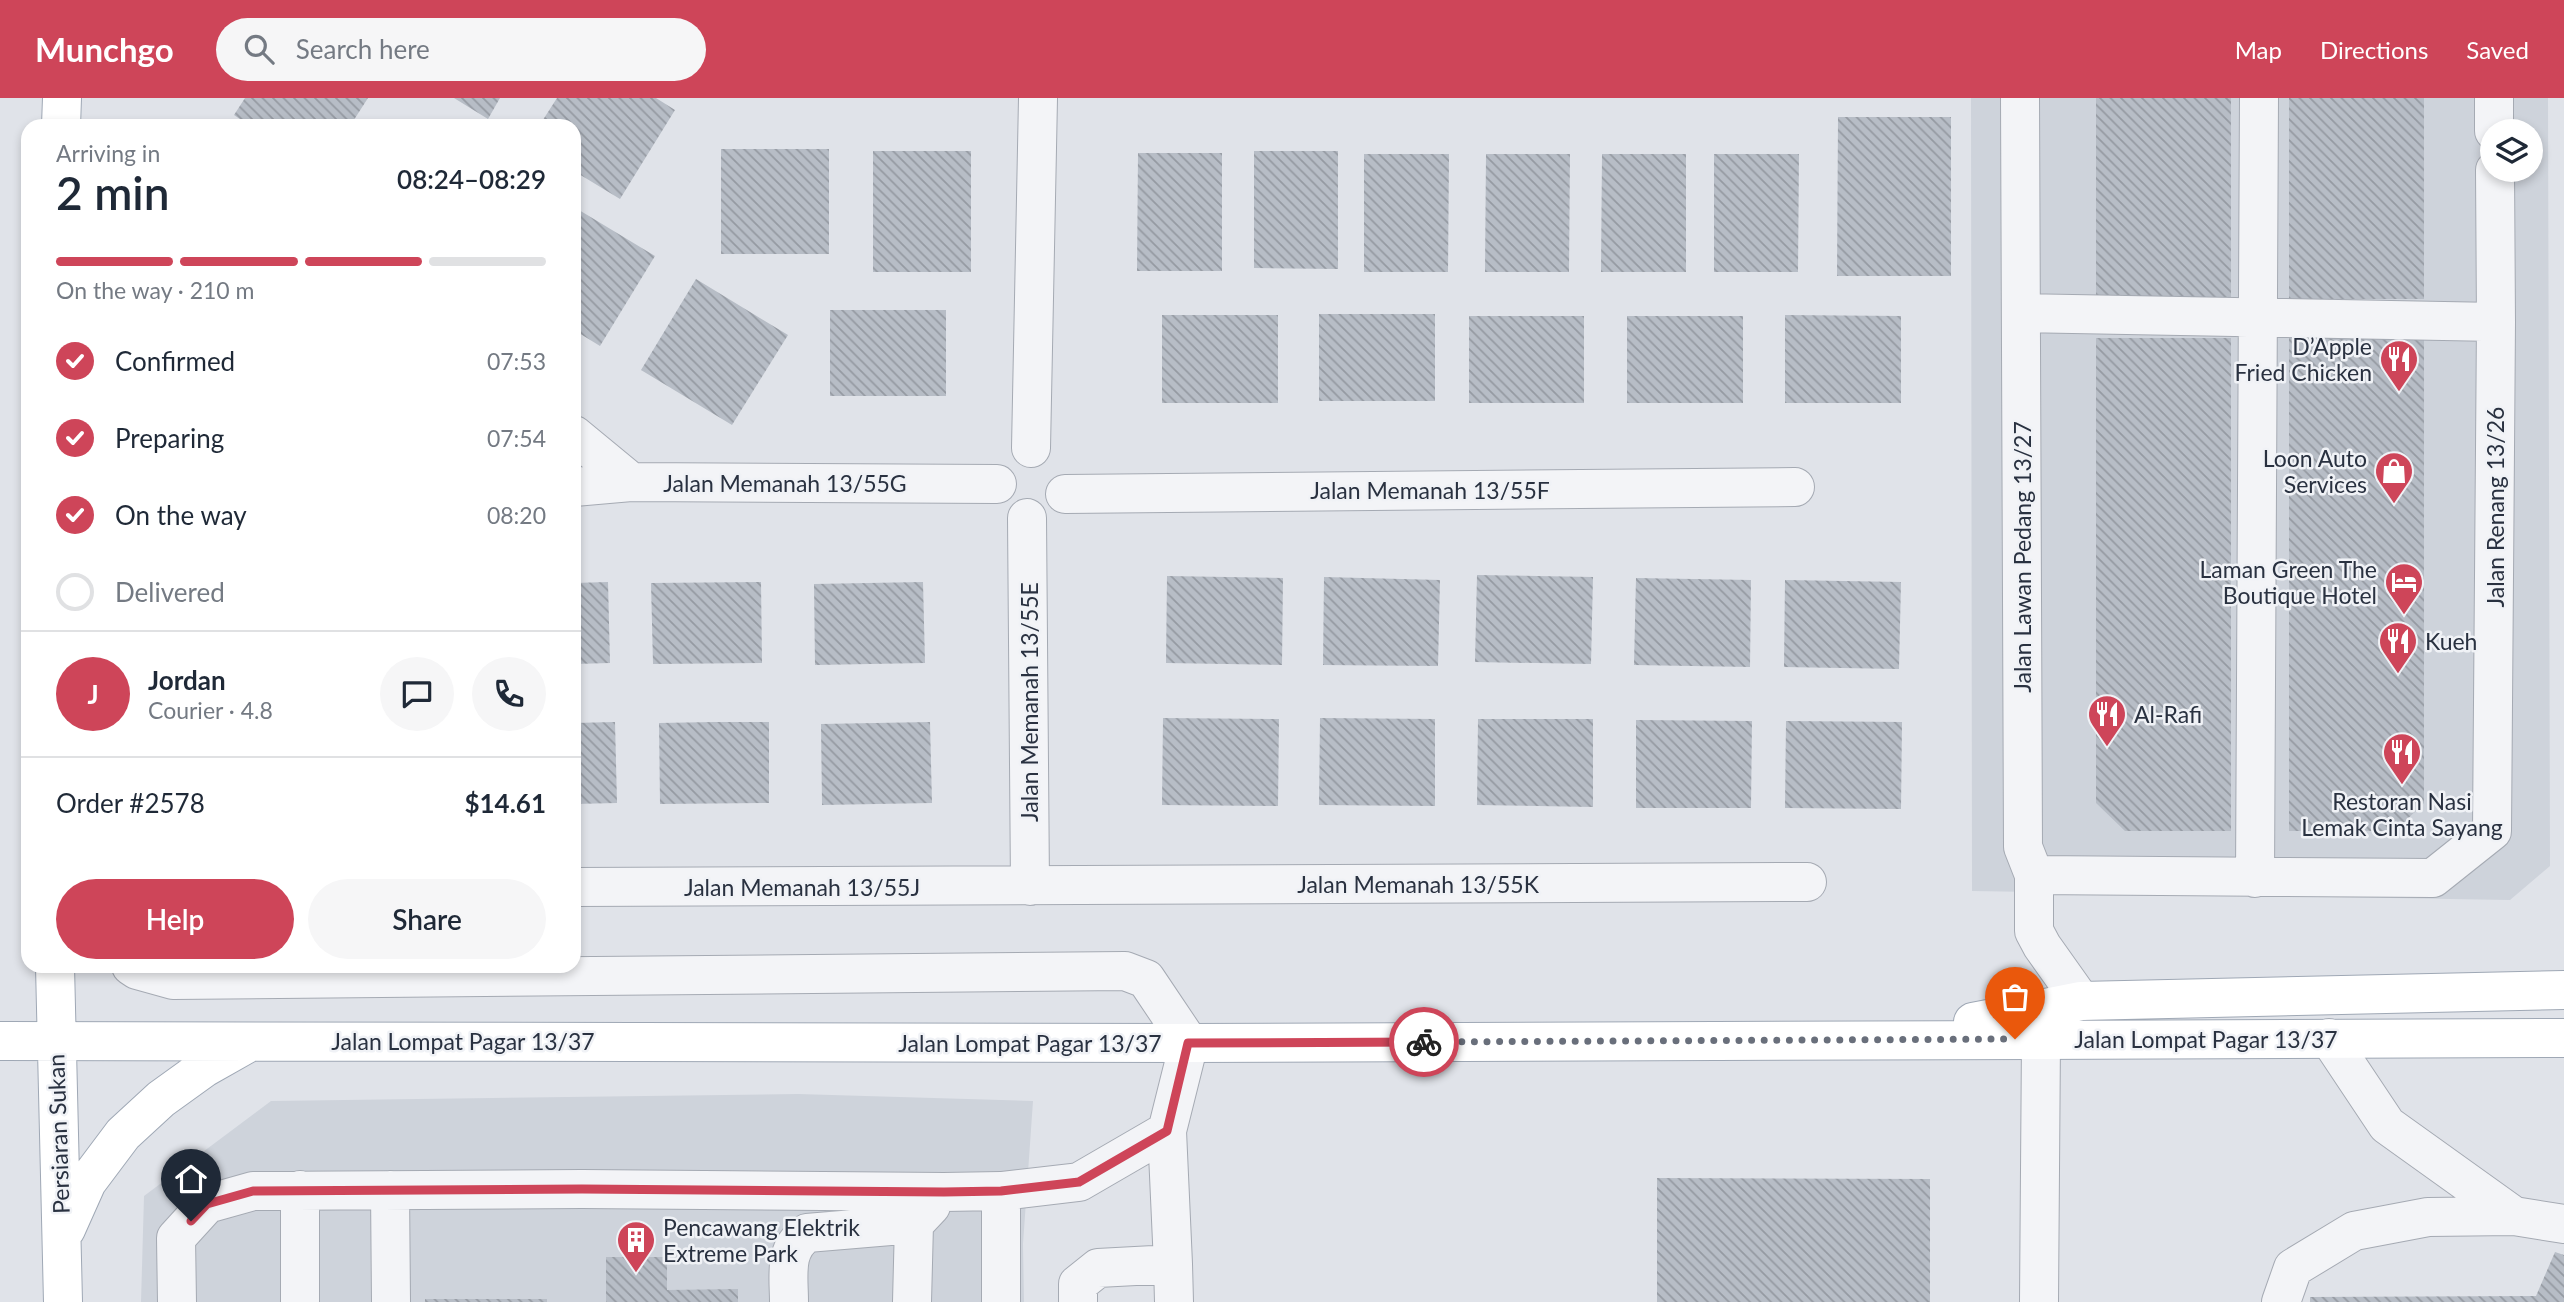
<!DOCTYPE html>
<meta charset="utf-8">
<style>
body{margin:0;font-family:Lato,sans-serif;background:#f6f6f7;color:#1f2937;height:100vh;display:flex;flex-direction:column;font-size:26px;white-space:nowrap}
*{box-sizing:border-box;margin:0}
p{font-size:23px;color:#747a83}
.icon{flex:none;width:38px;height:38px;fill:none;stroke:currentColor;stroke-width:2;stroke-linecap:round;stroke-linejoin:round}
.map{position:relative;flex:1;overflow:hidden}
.panel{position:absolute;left:21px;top:21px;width:560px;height:854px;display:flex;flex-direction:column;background:#fff;border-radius:21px;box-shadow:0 4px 10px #0003}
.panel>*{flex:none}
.fabs{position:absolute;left:2480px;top:21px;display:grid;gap:14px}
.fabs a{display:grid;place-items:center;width:63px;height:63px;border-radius:50%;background:#fff;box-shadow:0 4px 10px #0003;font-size:35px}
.pin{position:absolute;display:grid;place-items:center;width:60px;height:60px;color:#fff;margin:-72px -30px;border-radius:50% 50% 50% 0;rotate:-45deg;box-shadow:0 0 7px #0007}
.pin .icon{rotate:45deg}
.courier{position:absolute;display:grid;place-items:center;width:70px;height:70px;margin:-35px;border:5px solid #ce4559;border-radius:50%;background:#fff;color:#222;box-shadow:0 2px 9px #0007}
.headline em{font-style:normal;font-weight:600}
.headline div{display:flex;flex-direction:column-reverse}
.headline{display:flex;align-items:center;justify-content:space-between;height:119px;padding:0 35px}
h1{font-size:46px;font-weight:600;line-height:52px}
.bar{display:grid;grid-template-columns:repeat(4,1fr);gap:10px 7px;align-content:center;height:84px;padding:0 35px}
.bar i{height:9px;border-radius:5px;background:#e0e1e3}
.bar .current{background:#ce4559}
.bar p{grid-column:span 4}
.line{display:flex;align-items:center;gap:18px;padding:0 35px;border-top:2px solid #e0e1e3}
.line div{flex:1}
.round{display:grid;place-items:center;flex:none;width:74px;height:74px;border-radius:37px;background:#f6f6f7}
ol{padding:0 35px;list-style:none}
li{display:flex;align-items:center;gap:21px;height:77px}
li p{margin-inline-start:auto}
li .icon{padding:7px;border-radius:50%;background:#ce4559;color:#fff;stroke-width:4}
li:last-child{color:#747a83}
li i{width:38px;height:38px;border:4px solid #e0e1e3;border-radius:50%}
.cta{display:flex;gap:14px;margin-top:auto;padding:14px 35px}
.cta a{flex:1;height:80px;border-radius:42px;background:#ce4559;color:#fff;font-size:28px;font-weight:600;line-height:80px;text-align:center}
.cta a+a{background:#f6f6f7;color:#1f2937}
header{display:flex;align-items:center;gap:42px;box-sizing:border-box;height:98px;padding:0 35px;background:#ce4559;color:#fff}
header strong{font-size:33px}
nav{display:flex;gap:38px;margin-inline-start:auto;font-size:24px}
.search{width:490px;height:63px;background:#f6f6f7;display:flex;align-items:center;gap:18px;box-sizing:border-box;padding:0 24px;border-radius:38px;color:#747a83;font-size:26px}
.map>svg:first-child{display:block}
.built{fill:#ced3db;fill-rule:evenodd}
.building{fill:url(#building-back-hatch)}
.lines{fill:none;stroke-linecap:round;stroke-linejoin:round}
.minor-casing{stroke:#a5aab3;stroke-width:40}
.major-casing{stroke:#9fa8b5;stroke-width:40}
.minor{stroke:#f3f4f7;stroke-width:38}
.major{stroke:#fff;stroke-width:38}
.done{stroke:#696f7b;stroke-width:7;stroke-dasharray:0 12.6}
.route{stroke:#ce4559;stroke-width:9}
.labels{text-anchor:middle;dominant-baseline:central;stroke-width:5;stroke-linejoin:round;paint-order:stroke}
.poi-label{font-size:23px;fill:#293140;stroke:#f0f2f6;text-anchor:end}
.street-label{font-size:23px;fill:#293140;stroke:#f0f2f6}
</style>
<header>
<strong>Munchgo</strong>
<div class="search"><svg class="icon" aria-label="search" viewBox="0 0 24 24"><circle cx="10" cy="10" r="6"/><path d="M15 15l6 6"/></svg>Search here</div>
<nav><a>Map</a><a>Directions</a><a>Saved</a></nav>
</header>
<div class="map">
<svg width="2564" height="1204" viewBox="0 0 2564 1204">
<defs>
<pattern id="building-back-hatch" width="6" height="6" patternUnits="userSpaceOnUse" patternTransform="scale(1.75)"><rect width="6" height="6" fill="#b7bdc6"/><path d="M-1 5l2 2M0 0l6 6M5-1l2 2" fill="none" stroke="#959aa2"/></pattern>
</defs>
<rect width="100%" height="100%" fill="#e0e3e9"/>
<!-- built -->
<path class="built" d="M1971,0H2548L2550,768L2510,802L1972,793ZM2492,33H2530V72H2492Z
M798,996L1033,1003L1023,1146L1024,1204H141L144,1098L271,1003Z"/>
<!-- building -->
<path class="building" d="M245,0H368L350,28H250L234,17Z
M454,0H500L488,21Z
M557,0H656L675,12L620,101L574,73V28H539Z
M2096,0H2231V201H2096Z
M2289,0H2424V201H2289Z
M1838,19H1951V178H1837Z
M721,51H829V156H721Z
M873,53H971V174H873Z
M1254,53H1338V171L1254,170Z
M1138,55H1222V173H1137Z
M1364,56H1449L1448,174H1364Z
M1486,56H1570L1569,174H1485Z
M1602,56H1686V174H1601Z
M1714,56H1799L1798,174H1714Z
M574,109L655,158L600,248L574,232Z
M696,181L788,237L732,327L641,272Z
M830,212H946V298H830Z
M1319,216H1435V303H1319Z
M1162,217H1278V305H1162Z
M1785,217L1901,218V305H1785Z
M1469,218H1584V305H1469Z
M1627,218H1743V305H1627Z
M2096,240H2231V733H2125L2096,705Z
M2289,240H2424V705L2395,733H2289Z
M1477,477L1593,479L1591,566L1475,564Z
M1167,478L1283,480L1282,567L1166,565Z
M1324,479L1440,482L1438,568L1323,567Z
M1636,480L1751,482L1750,569L1634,567Z
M1785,482L1901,484L1899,571L1784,569Z
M608,484L610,565L574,566V485Z
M761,484L762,565L653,566L651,485Z
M923,484L925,565L815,567L814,486Z
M1163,620L1279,621L1278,708L1162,707Z
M1320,620L1435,621V708L1319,707Z
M1478,621H1593V709L1477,707Z
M1636,622L1752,623L1751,710H1636Z
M1786,623L1902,624L1901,711L1785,710Z
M615,624L617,705L574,706V625Z
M714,624H769V705L660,706L659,625Z
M930,624L932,705L822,707L821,626Z
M1657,1080L1930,1081V1204H1657Z
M2555,1154L2564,1157V1204H2310V1199L2536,1198Z
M606,1159H667V1192L738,1191V1204H606Z
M425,1201H547V1204H425Z"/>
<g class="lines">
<defs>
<path id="minor" d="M2020,0L2023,749L2034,777V833L2042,848L2081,903
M2494,0V33
M2021,215L2496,224
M574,337L631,384
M1031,350L1038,0
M574,389L631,384L997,386
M1065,396L1795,389
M1027,420L1030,788
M2034,777L2433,780L2492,733L2496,224L2495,72
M2255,780L2259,0
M574,789L1807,784
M131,868L137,872L173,882L1125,873L1146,881L1189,945L1167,1033L1079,1084L1001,1093L944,1094L582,1091L253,1093L207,1106L176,1140L177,1204
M2329,940L2387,1027L2514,1118
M1167,1033L1173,1166
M300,1092V1204
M390,1092L391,1204
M1001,1093V1204
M789,1204C789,1177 783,1152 807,1135L914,1126
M912,1204L914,1126L931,1108
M1078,1204V1186L1098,1170L1173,1166L1174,1204
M2039,1204L2041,941
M2281,1204L2293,1170L2354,1133L2428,1119L2514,1118L2564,1126"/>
<path id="major" d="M61,28L62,0
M55,868L63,1204
M1973,924L2081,903L2564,892
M0,943L1189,945L2564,940
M66,1131L87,1084L123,1036L161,1001L204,970L250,944"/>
</defs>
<!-- minor casing -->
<use href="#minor" class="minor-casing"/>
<!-- major casing -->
<use href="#major" class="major-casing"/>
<!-- minor -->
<use href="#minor" class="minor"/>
<!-- major -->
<use href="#major" class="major"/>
</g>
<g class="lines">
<!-- done -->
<path class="done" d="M1424,944L2015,941"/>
<!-- route -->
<path class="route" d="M191,1123L207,1106L253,1093L582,1091L944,1094L1001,1093L1079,1084L1167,1033L1188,945L1424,944"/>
</g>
<!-- icons -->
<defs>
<symbol id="restaurant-pin" viewBox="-11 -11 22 30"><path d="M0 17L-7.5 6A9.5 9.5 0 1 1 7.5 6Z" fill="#ce4559" stroke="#f0f2f6"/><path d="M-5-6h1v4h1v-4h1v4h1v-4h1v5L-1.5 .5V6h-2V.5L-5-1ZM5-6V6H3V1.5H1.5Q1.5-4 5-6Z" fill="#fff"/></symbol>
<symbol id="shop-pin" viewBox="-11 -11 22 30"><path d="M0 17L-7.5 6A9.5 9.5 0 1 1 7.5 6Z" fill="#ce4559" stroke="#f0f2f6"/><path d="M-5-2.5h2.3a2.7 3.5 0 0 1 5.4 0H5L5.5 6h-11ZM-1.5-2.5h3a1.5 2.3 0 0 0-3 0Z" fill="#fff"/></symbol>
<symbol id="hotel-pin" viewBox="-11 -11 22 30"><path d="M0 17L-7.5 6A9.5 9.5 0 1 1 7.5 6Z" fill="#ce4559" stroke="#f0f2f6"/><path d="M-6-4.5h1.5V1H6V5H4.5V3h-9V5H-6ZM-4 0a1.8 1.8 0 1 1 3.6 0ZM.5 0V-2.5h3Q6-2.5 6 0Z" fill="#fff"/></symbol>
<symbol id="building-pin" viewBox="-11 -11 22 30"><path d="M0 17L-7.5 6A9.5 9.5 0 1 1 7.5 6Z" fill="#ce4559" stroke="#f0f2f6"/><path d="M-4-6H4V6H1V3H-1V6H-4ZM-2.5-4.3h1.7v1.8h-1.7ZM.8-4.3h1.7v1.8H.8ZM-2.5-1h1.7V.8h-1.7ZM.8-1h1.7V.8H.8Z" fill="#fff"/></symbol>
</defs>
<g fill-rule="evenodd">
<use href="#restaurant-pin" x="2377" y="239" width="44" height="60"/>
<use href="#shop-pin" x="2372" y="351" width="44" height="60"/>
<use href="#hotel-pin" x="2382" y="462" width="44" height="60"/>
<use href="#restaurant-pin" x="2376" y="521" width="44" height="60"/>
<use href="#restaurant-pin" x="2085" y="594" width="44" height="60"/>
<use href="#restaurant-pin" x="2380" y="632" width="44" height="60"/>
<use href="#building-pin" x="614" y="1120" width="44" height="60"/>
</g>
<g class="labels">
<!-- poi labels -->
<g class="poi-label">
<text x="2372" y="248">D’Apple<tspan x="2372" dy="26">Fried Chicken</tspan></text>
<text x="2367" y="360">Loon Auto<tspan x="2367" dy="26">Services</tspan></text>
<text x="2377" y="471">Laman Green The<tspan x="2377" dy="26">Boutique Hotel</tspan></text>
<text x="2425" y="543" text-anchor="start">Kueh</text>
<text x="2134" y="616" text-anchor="start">Al-Rafi</text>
<text x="2402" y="703" text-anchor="middle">Restoran Nasi<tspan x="2402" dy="26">Lemak Cinta Sayang</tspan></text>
<text x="663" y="1129" text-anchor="start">Pencawang Elektrik<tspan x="663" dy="26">Extreme Park</tspan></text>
</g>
<!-- street labels -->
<g class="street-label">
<text x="785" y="385">Jalan Memanah 13/55G</text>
<text x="1430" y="392">Jalan Memanah 13/55F</text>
<text transform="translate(2495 409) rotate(-90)">Jalan Renang 13/26</text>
<text transform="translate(2022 459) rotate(-90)">Jalan Lawan Pedang 13/27</text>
<text transform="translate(1029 604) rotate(-90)">Jalan Memanah 13/55E</text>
<text x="1418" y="786">Jalan Memanah 13/55K</text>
<text x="802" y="789">Jalan Memanah 13/55J</text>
<text x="2206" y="941">Jalan Lompat Pagar 13/37</text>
<text x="463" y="943">Jalan Lompat Pagar 13/37</text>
<text x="1030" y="945">Jalan Lompat Pagar 13/37</text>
<text transform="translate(58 1036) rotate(-92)">Persiaran Sukan</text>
</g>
</g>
</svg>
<div class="fabs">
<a><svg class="icon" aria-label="layers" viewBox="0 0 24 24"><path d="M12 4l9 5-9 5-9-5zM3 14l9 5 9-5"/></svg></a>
</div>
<div class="pin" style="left:2015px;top:941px;background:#ea580c"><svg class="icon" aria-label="bag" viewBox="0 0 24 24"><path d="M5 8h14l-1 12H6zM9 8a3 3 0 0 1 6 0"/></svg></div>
<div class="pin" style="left:191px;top:1123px;background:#1f2937"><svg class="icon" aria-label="home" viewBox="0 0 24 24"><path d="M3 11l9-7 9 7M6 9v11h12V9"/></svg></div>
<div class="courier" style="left:1424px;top:944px"><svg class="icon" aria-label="bike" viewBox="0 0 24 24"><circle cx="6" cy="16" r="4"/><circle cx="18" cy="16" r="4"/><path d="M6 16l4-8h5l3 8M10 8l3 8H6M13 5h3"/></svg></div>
<section class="panel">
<div class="headline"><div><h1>2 min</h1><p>Arriving in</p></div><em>08:24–08:29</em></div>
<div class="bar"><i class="current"></i><i class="current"></i><i class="current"></i><i></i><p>On the way · 210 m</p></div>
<ol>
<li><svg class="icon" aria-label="check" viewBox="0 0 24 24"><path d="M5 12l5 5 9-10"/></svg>Confirmed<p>07:53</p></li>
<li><svg class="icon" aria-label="check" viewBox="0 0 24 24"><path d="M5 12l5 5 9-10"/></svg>Preparing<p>07:54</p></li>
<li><svg class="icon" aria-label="check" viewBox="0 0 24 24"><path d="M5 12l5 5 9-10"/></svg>On the way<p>08:20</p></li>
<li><i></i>Delivered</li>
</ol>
<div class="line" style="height:126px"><b class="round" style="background:#ce4559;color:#fff">J</b><div><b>Jordan</b><p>Courier · 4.8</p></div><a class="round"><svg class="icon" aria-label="chat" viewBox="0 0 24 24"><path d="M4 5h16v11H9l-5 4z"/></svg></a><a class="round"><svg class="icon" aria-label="phone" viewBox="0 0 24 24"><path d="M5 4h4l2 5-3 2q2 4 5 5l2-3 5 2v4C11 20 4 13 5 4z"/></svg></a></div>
<div class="line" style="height:91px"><div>Order #2578</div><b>$14.61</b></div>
<div class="cta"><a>Help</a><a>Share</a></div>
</section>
</div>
